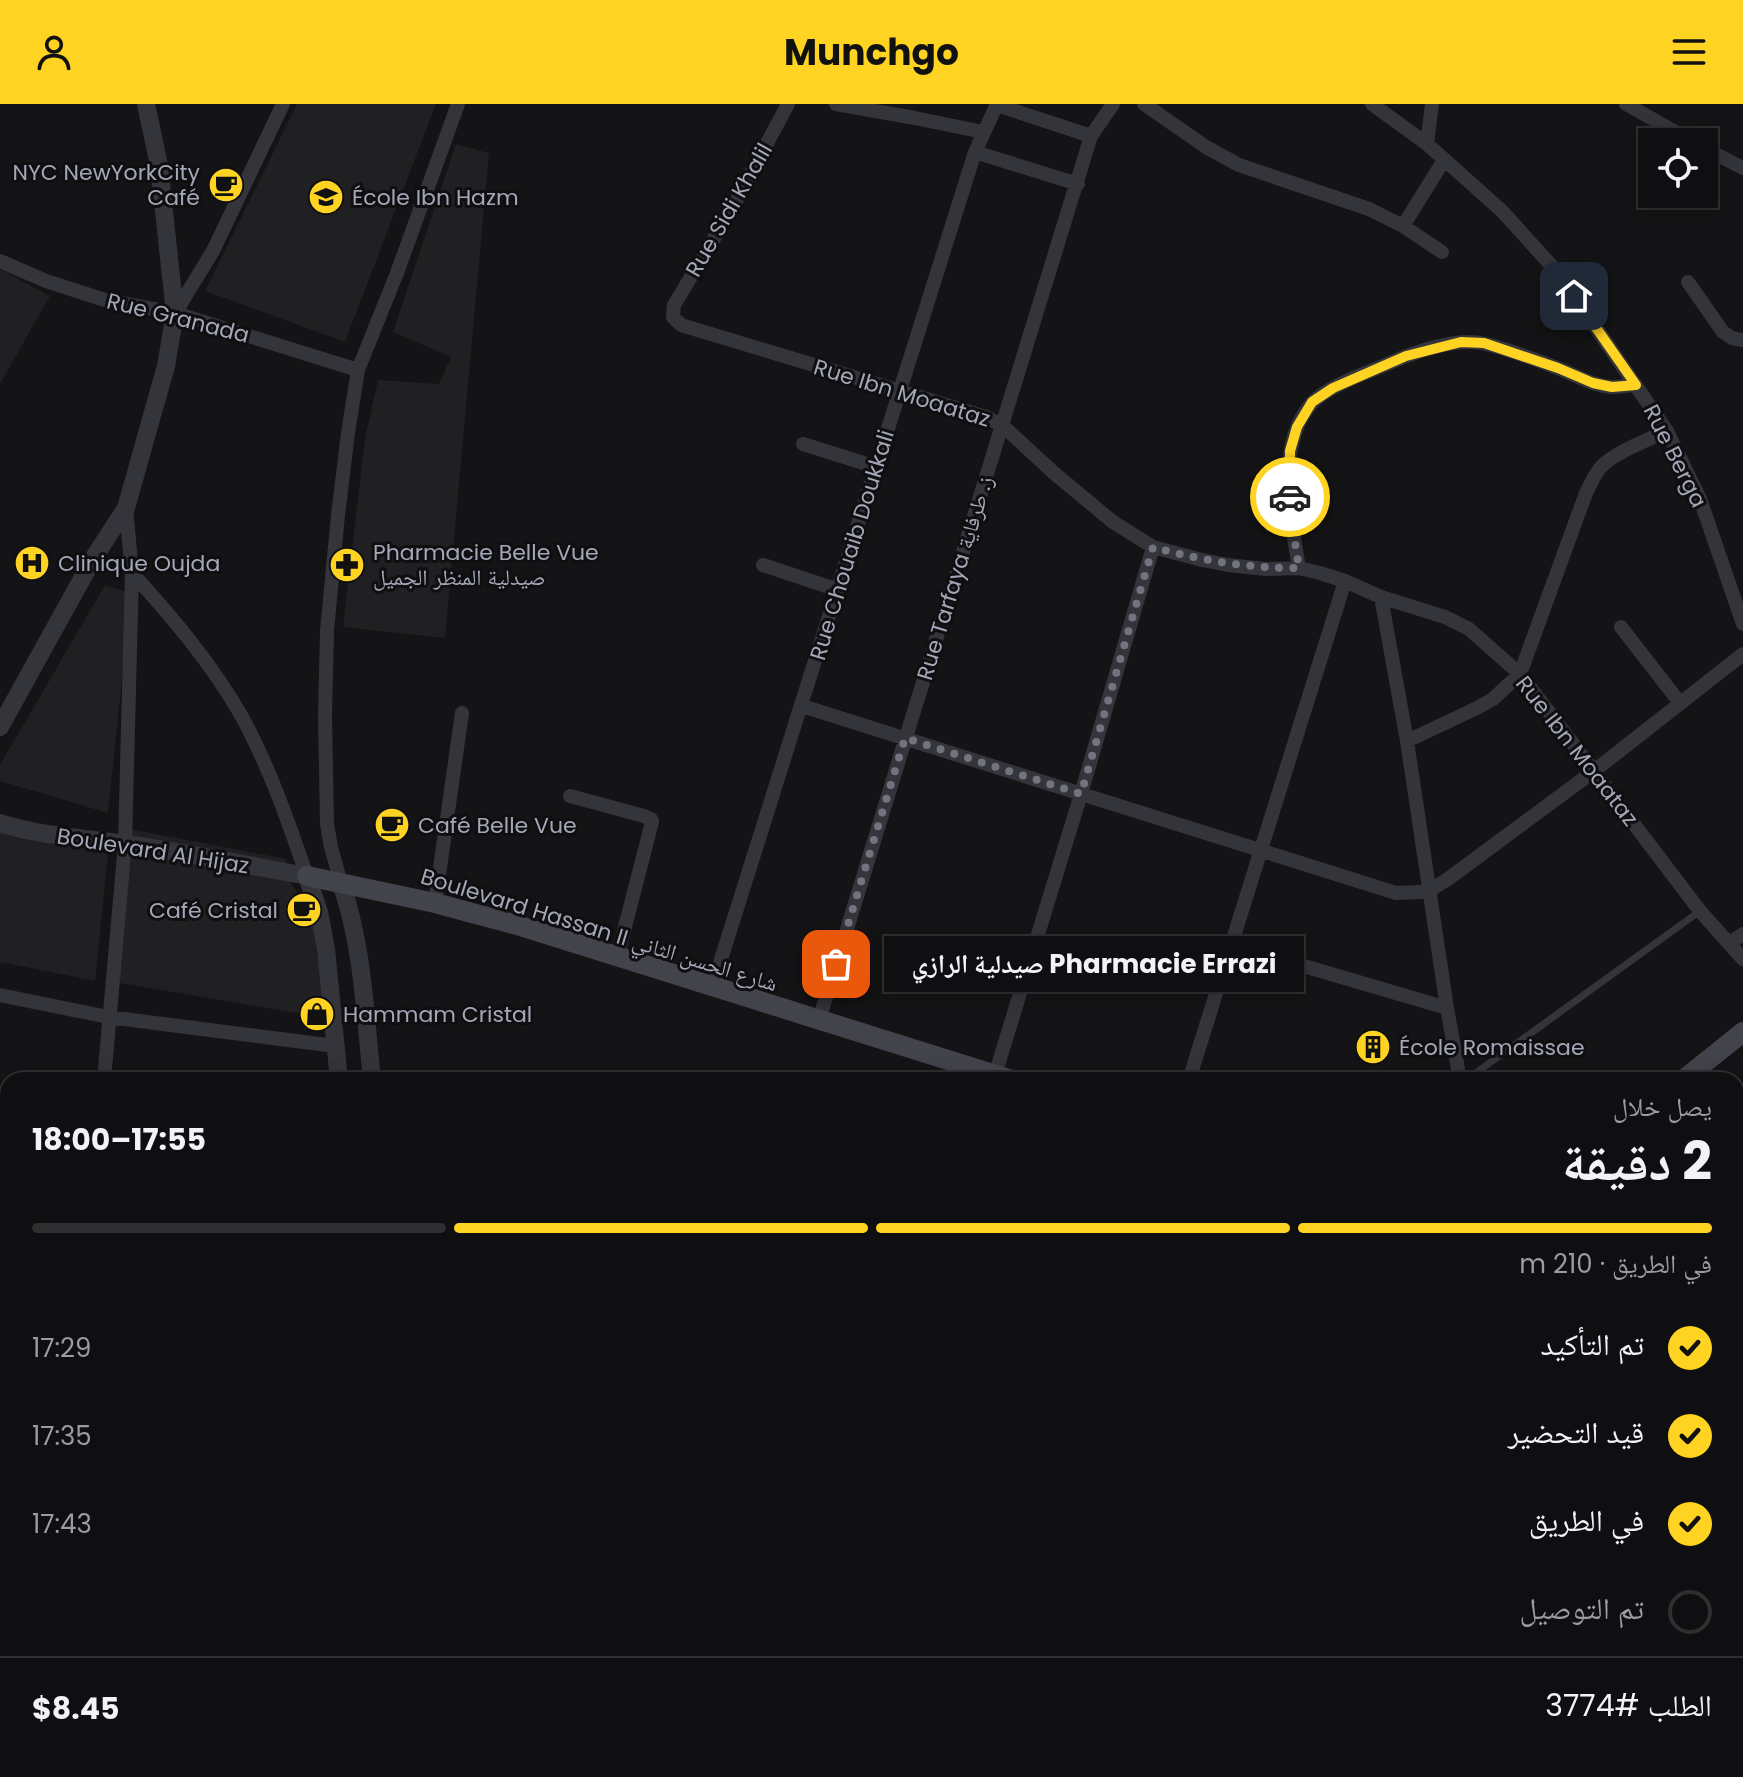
<!DOCTYPE html>
<html lang="ar">
<meta charset="utf-8">
<style>
body{margin:0;font-family:Poppins,"Noto Naskh Arabic",sans-serif;background:#181719;color:#f1f3f6;direction:rtl;height:100vh;display:flex;flex-direction:column;font-size:30px;white-space:nowrap}
*{box-sizing:border-box;margin:0}
p{font-size:26px;color:#9b9c9f}
.icon{flex:none;width:44px;height:44px;fill:none;stroke:currentColor;stroke-width:2;stroke-linecap:round;stroke-linejoin:round}
.map{position:relative;flex:1;overflow:hidden;direction:ltr}
.details{position:absolute;left:0px;top:968px;width:1744px;height:706px;display:flex;flex-direction:column;background:#0f0e10;border-radius:24px 24px 0 0;box-shadow:0 4px 20px #0003,0 0 0 2px #2f2e30;direction:rtl}
.details>*{flex:none}
.tools{position:absolute;left:1638px;top:24px;display:grid;gap:16px}
.tools a{display:grid;place-items:center;width:80px;height:80px;border-radius:0px;background:#0f0e10;box-shadow:0 4px 20px #0003,0 0 0 2px #2f2e30;font-size:40px}
.pin{position:absolute;display:grid;place-items:center;width:68px;height:68px;color:#fff;margin:-34px;border-radius:16px;box-shadow:0 4px 12px #0006}
.courier{position:absolute;display:grid;place-items:center;width:80px;height:80px;margin:-40px;border:6px solid #ffd322;border-radius:50%;background:#fff;color:#222;box-shadow:0 2px 10px #0007}
.bubble{position:absolute;height:56px;border-radius:0px;background:#0f0e10;box-shadow:0 4px 20px #0003,0 0 0 2px #2f2e30;font-size:26px;font-weight:700;line-height:56px;text-align:center;direction:rtl}
.head em{font-style:normal;font-weight:700}
.head div{display:flex;flex-direction:column-reverse}
.head{display:flex;align-items:center;justify-content:space-between;height:136px;padding:0 32px}
h1{font-size:52px;font-weight:700;line-height:60px}
.bar{display:grid;grid-template-columns:repeat(4,1fr);gap:12px 8px;align-content:center;height:96px;padding:0 32px}
.bar i{height:10px;border-radius:6px;background:#2f2e30}
.bar .on{background:#ffd322}
.bar p{grid-column:span 4}
.line{display:flex;align-items:center;gap:20px;padding:0 32px;border-top:2px solid #2f2e30}
.line div{flex:1}
ol{padding:0 32px;list-style:none}
li{display:flex;align-items:center;gap:24px;height:88px}
li p{margin-inline-start:auto}
li .icon{padding:8px;border-radius:50%;background:#ffd322;color:#111;stroke-width:4}
li:last-child{color:#9b9c9f}
li i{width:44px;height:44px;border:4px solid #2f2e30;border-radius:50%}
header{display:flex;justify-content:space-between;align-items:center;height:104px;padding:0 32px;background:#ffd322;color:#111;font-size:36px;font-weight:700}
.map>svg:first-child{display:block}
.built{fill:#201f22}
.lines{fill:none;stroke-linecap:round;stroke-linejoin:round}
.service{stroke:#34343b;stroke-width:7}
.minor{stroke:#34343b;stroke-width:14}
.tertiary{stroke:#34343b;stroke-width:18}
.secondary{stroke:#42434b;stroke-width:20}
.done{stroke:#72737e;stroke-width:8;stroke-dasharray:0 14.4}
.route{stroke:#ffd322;stroke-width:10}
.labels{text-anchor:middle;dominant-baseline:central;stroke-width:6;stroke-linejoin:round;paint-order:stroke}
.poi-label{font-size:22px;fill:#a4a7b7;stroke:#0f0e10;text-anchor:start}
.street-label{font-size:22px;fill:#a4a7b7;stroke:#0f0e10}
</style>
<header><svg class="icon" aria-label="menu" viewBox="0 0 24 24"><path d="M4 6h16M4 12h16M4 18h16"/></svg>Munchgo<svg class="icon" aria-label="person" viewBox="0 0 24 24"><circle cx="12" cy="8" r="4"/><path d="M4 21q1-7 8-7t8 7"/></svg></header>
<div class="map">
<svg width="1743" height="1673" viewBox="0 0 1743 1673">
<rect width="100%" height="100%" fill="#141315"/>
<!-- built -->
<path class="built" d="M297,0H436L345,238L205,187Z
M456,40L489,49L445,534L343,523L365,334L378,276L439,280L451,253L393,228Z
M0,165L50,192L0,280Z
M105,481L131,489L108,709L0,677V661Z
M0,719L110,732L95,877L0,858Z
M125,724L286,755L289,775L297,789L321,806L327,914L114,878Z"/>
<g class="lines">
<!-- service -->
<path class="service" d="M1466,976L1700,807"/>
<!-- minor -->
<path class="minor" d="M788,0L733,103L674,201L673,213L681,221L986,313L1003,322L1054,369L1113,418L1153,443L1202,456L1228,461L1266,465L1299,464L1320,469L1345,477L1381,493L1445,513L1469,525L1520,570L1700,807L1743,855
M836,0L915,14L983,28
M1144,0L1206,43L1239,61L1369,105L1403,122L1442,148
M1372,0L1427,40L1502,107L1559,170L1667,327L1700,395L1743,520
M1626,0L1693,38
M997,1L1091,32
M1427,40L1432,0
M1704,44L1743,64
M975,48L1078,80
M1403,122L1444,56
M0,157L46,177L105,196L175,209L358,266
M1688,178L1723,228L1732,234L1743,236
M175,209L213,147L283,0
M803,340L876,363
M763,461L838,486
M1299,464C1291,415 1275,342 1311,300C1326,282 1370,268 1392,258C1418,247 1458,233 1486,240C1511,246 1537,256 1560,265C1577,272 1594,282 1612,283C1620,283 1629,281 1636,281
M132,469C172,513 211,559 241,611C269,662 288,717 307,772
M1381,493L1407,637L1447,904L1460,976
M1621,523L1680,599
M802,602L1396,789L1420,788L1430,786L1448,775L1594,667L1743,550
M1407,637L1477,604L1493,595L1520,570L1586,389C1591,380 1595,368 1603,361C1616,348 1650,335 1667,327
M570,692L644,712L651,715L652,718L617,854
M341,779L331,743L327,720L325,612L327,527L338,411L348,329L358,266L397,169L458,0
M435,799L462,609
M1730,839L1743,830
M1232,841L1447,904
M712,884L975,48L997,0
M0,891L108,913L335,942
M819,916L1091,32L1113,0
M995,971L1081,690L1153,443
M104,976L125,740L132,469L126,404
M1189,976L1345,477
M1736,1053L1743,1055
M0,1208L8,1209
M0,1458L8,1459
M1736,1513L1743,1537
M0,1582H8
M87,1673V1666"/>
<!-- tertiary -->
<path class="tertiary" d="M0,623L93,455L126,404L166,262L175,209L159,61L146,0
M0,719C41,732 84,734 126,740C187,749 247,761 307,772L319,808L326,845L339,976
M341,779C363,842 365,910 372,976"/>
<!-- secondary -->
<path class="secondary" d="M307,772L435,799L517,821L1012,976
M1683,976L1743,928
M0,1045L8,1047
M1736,1198L1743,1199
M1736,1318L1743,1319
M426,1666L427,1673"/>
</g>
<g class="lines">
<!-- done -->
<path class="done" d="M836,860L905,634L1081,690L1153,443C1203,457 1247,464 1299,464L1292,419L1290,393"/>
<!-- route -->
<path class="route" d="M1290,393V347L1297,323L1312,298L1333,284L1406,252L1461,238L1484,239L1558,264L1593,279L1612,283L1636,281L1574,192"/>
</g>
<!-- icons -->
<defs>
<symbol id="cafe-disc" viewBox="-11 -11 22 22"><circle r="9.5" fill="#ffd322" stroke="#0f0e10"/><path d="M-5.5-4.5H6V0H3Q3 3.5 0 3.5H-2.5Q-5.5 3.5-5.5 0ZM3-3.2v2h1.7v-2ZM-6 4.5H4V6H-6Z" fill="#111"/></symbol>
<symbol id="school-disc" viewBox="-11 -11 22 22"><circle r="9.5" fill="#ffd322" stroke="#0f0e10"/><path d="M0-5L7-2L0 1L-7-2ZM-4 1L0 2.5L4 1V4Q0 6-4 4Z" fill="#111"/></symbol>
<symbol id="hospital-disc" viewBox="-11 -11 22 22"><circle r="9.5" fill="#ffd322" stroke="#0f0e10"/><path d="M-5-5h3v3.5h4V-5h3V5h-3V1.5h-4V5h-3Z" fill="#111"/></symbol>
<symbol id="pharmacy-disc" viewBox="-11 -11 22 22"><circle r="9.5" fill="#ffd322" stroke="#0f0e10"/><path d="M-2-6h4v4h4v4h-4v4h-4v-4h-4v-4h4Z" fill="#111"/></symbol>
<symbol id="shop-disc" viewBox="-11 -11 22 22"><circle r="9.5" fill="#ffd322" stroke="#0f0e10"/><path d="M-5-2.5h2.3a2.7 3.5 0 0 1 5.4 0H5L5.5 6h-11ZM-1.5-2.5h3a1.5 2.3 0 0 0-3 0Z" fill="#111"/></symbol>
<symbol id="building-disc" viewBox="-11 -11 22 22"><circle r="9.5" fill="#ffd322" stroke="#0f0e10"/><path d="M-4-6H4V6H1V3H-1V6H-4ZM-2.5-4.3h1.7v1.8h-1.7ZM.8-4.3h1.7v1.8H.8ZM-2.5-1h1.7V.8h-1.7ZM.8-1h1.7V.8H.8Z" fill="#111"/></symbol>
</defs>
<g fill-rule="evenodd">
<use href="#cafe-disc" x="206" y="61" width="40" height="40"/>
<use href="#school-disc" x="306" y="73" width="40" height="40"/>
<use href="#hospital-disc" x="12" y="439" width="40" height="40"/>
<use href="#pharmacy-disc" x="327" y="441" width="40" height="40"/>
<use href="#cafe-disc" x="372" y="701" width="40" height="40"/>
<use href="#cafe-disc" x="284" y="786" width="40" height="40"/>
<use href="#shop-disc" x="297" y="890" width="40" height="40"/>
<use href="#building-disc" x="1353" y="923" width="40" height="40"/>
</g>
<g class="labels">
<!-- poi labels -->
<g class="poi-label">
<text x="200" y="68" text-anchor="end">NYC NewYorkCity<tspan x="200" dy="25">Café</tspan></text>
<text x="352" y="93">École Ibn Hazm</text>
<text x="373" y="448">Pharmacie Belle Vue<tspan x="373" dy="25">صيدلية المنظر الجميل</tspan></text>
<text x="58" y="459">Clinique Oujda</text>
<text x="418" y="721">Café Belle Vue</text>
<text x="278" y="806" text-anchor="end">Café Cristal</text>
<text x="343" y="910">Hammam Cristal</text>
<text x="1399" y="943">École Romaissae</text>
</g>
<!-- street labels -->
<g class="street-label">
<text transform="translate(729 106) rotate(-60)">Rue Sidi Khalil</text>
<text transform="translate(178 214) rotate(14)">Rue Granada</text>
<text transform="translate(902 289) rotate(17)">Rue Ibn Moaataz</text>
<text transform="translate(1675 352) rotate(63)">Rue Berga</text>
<text transform="translate(852 441) rotate(-73)">Rue Chouaib Doukkali</text>
<text transform="translate(955 474) rotate(-73)">Rue Tarfaya ز. طرفاية</text>
<text transform="translate(1577 647) rotate(52)">Rue Ibn Moaataz</text>
<text transform="translate(153 747) rotate(9)">Boulevard Al Hijaz</text>
<text transform="translate(599 826) rotate(17)">Boulevard Hassan II شارع الحسن الثاني</text>
</g>
</g>
</svg>
<div class="tools">
<a><svg class="icon" aria-label="locate" viewBox="0 0 24 24"><circle cx="12" cy="12" r="6"/><path d="M12 2v4M12 18v4M2 12h4M18 12h4"/></svg></a>
</div>
<div class="pin" style="left:836px;top:860px;background:#ea580c"><svg class="icon" aria-label="bag" viewBox="0 0 24 24"><path d="M5 8h14l-1 12H6zM9 8a3 3 0 0 1 6 0"/></svg></div>
<div class="pin" style="left:1574px;top:192px;background:#1f2937"><svg class="icon" aria-label="home" viewBox="0 0 24 24"><path d="M3 11l9-7 9 7M6 9v11h12V9"/></svg></div>
<div class="courier" style="left:1290px;top:393px"><svg class="icon" aria-label="car" viewBox="0 0 24 24"><path d="M5 17H2v-5l4-1 3-4h7l3 4 3 1v5h-3M9 17h6M6 11h13"/><circle cx="7" cy="17" r="2"/><circle cx="17" cy="17" r="2"/></svg></div>
<div class="bubble" style="left:884px;top:832px;width:420px">Pharmacie Errazi صيدلية الرازي</div>
<section class="details">
<div class="head"><div><h1>2 دقيقة</h1><p>يصل خلال</p></div><em>17:55–18:00</em></div>
<div class="bar"><i class="on"></i><i class="on"></i><i class="on"></i><i></i><p>في الطريق · 210 m</p></div>
<ol>
<li><svg class="icon" aria-label="check" viewBox="0 0 24 24"><path d="M5 12l5 5 9-10"/></svg>تم التأكيد<p>17:29</p></li>
<li><svg class="icon" aria-label="check" viewBox="0 0 24 24"><path d="M5 12l5 5 9-10"/></svg>قيد التحضير<p>17:35</p></li>
<li><svg class="icon" aria-label="check" viewBox="0 0 24 24"><path d="M5 12l5 5 9-10"/></svg>في الطريق<p>17:43</p></li>
<li><i></i>تم التوصيل</li>
</ol>
<div class="line" style="height:104px"><div>الطلب #3774</div><b>$8.45</b></div>
</section>
</div>
